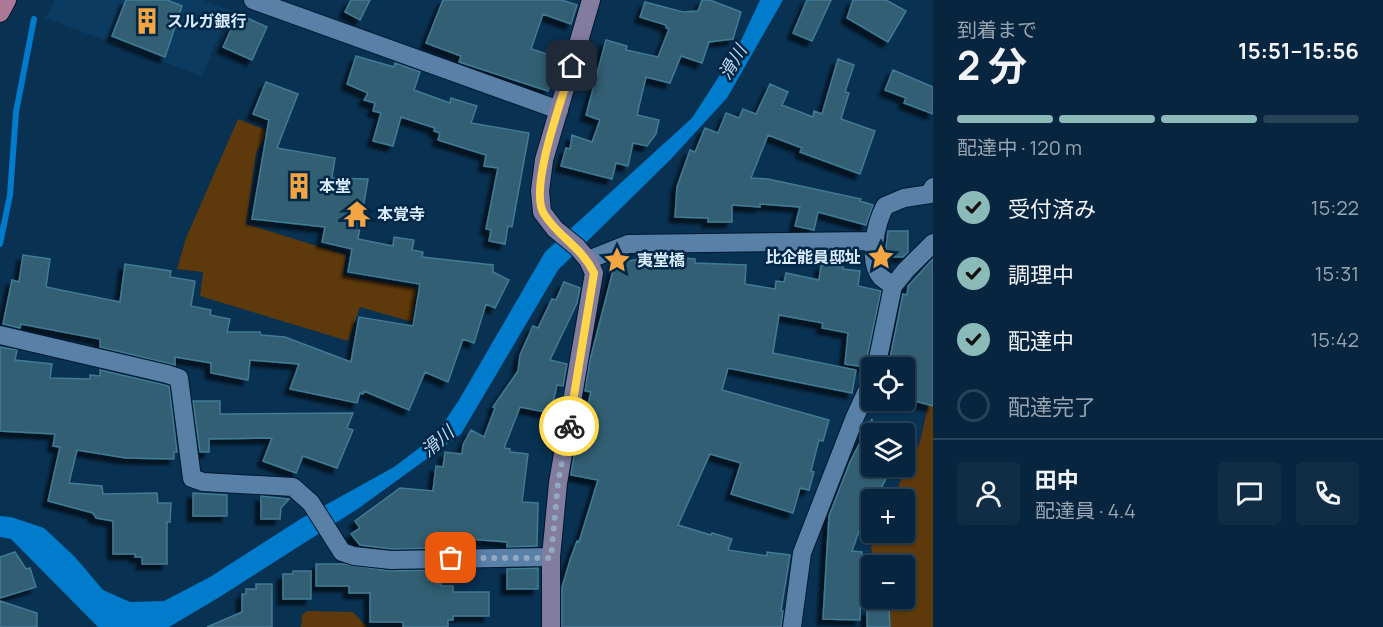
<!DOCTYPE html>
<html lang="ja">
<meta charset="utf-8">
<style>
body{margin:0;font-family:Manrope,"Noto Sans JP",sans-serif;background:#102d45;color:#f1f3f6;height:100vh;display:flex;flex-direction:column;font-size:22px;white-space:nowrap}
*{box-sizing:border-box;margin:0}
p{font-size:20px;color:#98a5b0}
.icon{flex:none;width:33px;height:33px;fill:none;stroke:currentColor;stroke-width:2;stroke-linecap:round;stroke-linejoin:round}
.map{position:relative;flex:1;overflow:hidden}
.panel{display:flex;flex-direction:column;background:#07253e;width:450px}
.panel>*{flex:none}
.controls{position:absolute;left:861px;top:357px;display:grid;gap:12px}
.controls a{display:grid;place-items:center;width:54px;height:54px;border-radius:6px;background:#07253e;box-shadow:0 2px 4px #0004,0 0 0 2px #284258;font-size:30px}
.pin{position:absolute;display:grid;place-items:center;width:51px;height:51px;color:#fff;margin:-26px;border-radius:12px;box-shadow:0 3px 9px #0006}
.courier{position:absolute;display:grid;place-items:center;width:60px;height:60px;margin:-30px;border:4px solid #ffd54a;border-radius:50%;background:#fff;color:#222;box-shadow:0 2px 8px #0007}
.head em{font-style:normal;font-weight:700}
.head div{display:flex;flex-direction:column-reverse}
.head{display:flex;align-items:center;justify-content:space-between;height:102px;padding:0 24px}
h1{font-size:39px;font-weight:700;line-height:45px}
.bar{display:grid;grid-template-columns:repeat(4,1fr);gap:9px 6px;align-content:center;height:72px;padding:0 24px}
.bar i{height:8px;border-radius:4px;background:#284258}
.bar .current{background:#8bbbb9}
.bar p{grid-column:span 4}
.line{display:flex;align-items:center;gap:15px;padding:0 24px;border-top:2px solid #284258}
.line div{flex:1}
.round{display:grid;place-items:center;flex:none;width:63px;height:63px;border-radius:6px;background:#102d45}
ol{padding:0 24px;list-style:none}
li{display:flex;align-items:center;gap:18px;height:66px}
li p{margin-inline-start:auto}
li .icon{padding:6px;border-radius:50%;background:#8bbbb9;color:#111;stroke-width:4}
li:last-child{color:#98a5b0}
li i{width:33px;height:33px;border:3px solid #284258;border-radius:50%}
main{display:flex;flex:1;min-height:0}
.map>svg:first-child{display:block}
.built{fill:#0c3b61}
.green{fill:#5d390b}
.water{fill:#017ccc}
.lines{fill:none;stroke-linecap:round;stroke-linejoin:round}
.stream{stroke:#017ccc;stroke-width:6}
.building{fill:#305f73;stroke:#407b94;stroke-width:1.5;filter:url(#shadow)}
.street-casing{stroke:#001830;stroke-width:20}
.secondary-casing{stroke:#001830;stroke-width:20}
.primary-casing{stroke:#001830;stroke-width:20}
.street{stroke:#5980a6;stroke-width:18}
.secondary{stroke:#827d9e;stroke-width:18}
.primary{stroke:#ab7996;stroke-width:18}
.done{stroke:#91aac0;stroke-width:6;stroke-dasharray:0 10.8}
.route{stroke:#ffd54a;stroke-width:8}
.labels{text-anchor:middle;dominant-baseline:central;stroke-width:5;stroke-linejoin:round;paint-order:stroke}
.poi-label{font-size:16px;font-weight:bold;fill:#daebfc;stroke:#002746;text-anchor:start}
.water-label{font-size:18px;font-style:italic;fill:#c2d7ec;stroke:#002746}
</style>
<main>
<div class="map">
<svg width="933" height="627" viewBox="0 0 933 627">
<defs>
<filter id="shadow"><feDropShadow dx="-5.5" dy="5.5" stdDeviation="1.5" flood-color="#0009"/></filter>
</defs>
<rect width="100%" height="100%" fill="#093152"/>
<!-- built -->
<path class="built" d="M55,0H203L230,10L202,76L45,18Z"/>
<!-- green -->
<path class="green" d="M238,119L268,131L256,153L246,224L346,255L343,275L355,278L417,288L412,322L360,307L348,341L200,296L203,272L177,269L186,238Z
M933,394V627H883L879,599L904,598V566L874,565L871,547L878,533L904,532V500L892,499L920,442L930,397Z
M307,611L353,612L367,627H301L302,615Z"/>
<!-- water -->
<path class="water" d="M760,0H783L727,98L670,160L558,270L461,434L359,508L218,598L169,627H98L11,539L0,537V516L11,517L44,528L75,557L103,590L130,602L164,601L210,577L302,518L394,467L435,436L459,400L545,252L692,118L738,47Z"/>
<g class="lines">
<!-- stream -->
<path class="stream" d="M0,244L10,195L16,112L34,19"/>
</g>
<!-- building -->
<path class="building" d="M126,0H167L182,6L165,57L112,36Z
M351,0H370L360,20L345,12Z
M443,0H562L577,5L571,24L543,14L531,49L560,58L548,91L459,62L461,56L426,43Z
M702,0H710L741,12L733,39L709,42L702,63L681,56L670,83L646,77L637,115L659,120L656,134L647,146L633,143L628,166L616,163L612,179L561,166L566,148L570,149L572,135L592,142L600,120L586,115L606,40L627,46L626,50L658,57L669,29L666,28V25L640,17L645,2L683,12L698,11Z
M807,0H831L812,41L793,33Z
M853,0H886L906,11L888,42L847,18Z
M238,14L267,27L252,60L223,47Z
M356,56L394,67L395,63L420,72L414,90L450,103L451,98L477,106L471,123L529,133L512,227L508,226L505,244L489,241L491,230L486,229L498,168L484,166L486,155L438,140L440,133L434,131L435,128L401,117L393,146L373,141L381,113L373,111L375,103L364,100L368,93L347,84Z
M838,59L854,65L845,92L849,93L841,119L875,131L860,174L800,152L802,148L768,135L751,178L768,179L861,199L860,201L873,205L866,225L818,212L814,230L795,226L800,207L760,204V207L732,205V222H708V218L675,217L677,187L690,150L695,152L705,128L718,133L726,113L739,118L743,109L756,114L770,84L788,92L782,105L813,117L814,111L822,114Z
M893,70L933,87V114L904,103L906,98L885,90Z
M266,82L298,94L277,148L335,158L332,178L368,179L358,239L393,246L394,237L414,240L412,250L423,252L422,257L493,265V272L509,280L495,308L486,304L474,343L463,339L448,382L425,372L409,410L364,391L363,394L360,393L357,403L290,389L299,364L250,360L248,380L211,373V363L175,357V365L100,347V339L21,324L20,328L3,324L12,280L19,282L23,255L50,259L46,287L120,302L125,264L171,271L170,277L195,281L191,306L211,310L210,315L230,319L227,332H260L261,335L285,337L351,362L359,317L413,326L420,284L348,272L352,249L322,242L325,227L252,219L269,120L253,114Z
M888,231H908V252L903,257H885Z
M672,257L695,259V263L746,265L745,284L775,289L776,281L784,282L786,273L819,280L821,265L843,267V269L860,271L858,286L881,291L865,367L845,364L848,333L822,328L823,323L779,315L773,353L856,370L852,393L728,368L722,390L829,420L823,441L819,440L811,471L814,472L809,490L800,488L793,513L731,494L741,463L710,454L678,525L711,535L712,533L732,539L728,550L767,556V552L790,555L781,611H783L781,627H562V587L570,560L577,541L579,542L598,480L571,475L575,449H577L591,392L585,391L590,360L615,263L641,259L671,262Z
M933,259V406L904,398V368H888L903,294L907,295L908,286Z
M564,282L580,288L577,303L550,360L567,364L563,386L557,385L551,413L520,407L504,448L510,449V452L528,454L522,502L538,503L537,546L507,547V542L456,538V546H437V548L392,549L360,545L351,534L360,528L355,521L400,488L433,491L436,466L443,467L445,452L462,454L463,445L471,430L484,437L495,408L493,407L518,371L520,355L533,326L538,328L552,299L556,300Z
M0,347L17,350L15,360L52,364L50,378L90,379V375L100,376V370L169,386L177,452H174V459L126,458L77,450L69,483L102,486L103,494L157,493L158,503H171L170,522H167V564H142V557H135V554H113V521L96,518L93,513L48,501L60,447L53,446L55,434L0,431Z
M193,401H220V414L353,413L347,428L353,430L337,468L303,456L296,473L263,461L272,438L209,439V452H200Z
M872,419V466L888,475L875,500H870L852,551L862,552L860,620L823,619L829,516L850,462Z
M193,493L227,495V516H193Z
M261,496L289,499L281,508L280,519H261Z
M15,552L26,569L30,568L36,587L0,598V557Z
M316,564H344L390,571L437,570V584H441V586H453V592H489V616H453V620H448V627H403V622H370V593H349V586H316Z
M538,568V589H507V569Z
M293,571H311V599H283V574H293Z
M256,584H272V627H207L242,612V594H246V589H256Z
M0,601L37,613V627H0Z
M889,609L890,627H867V610Z"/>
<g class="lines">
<defs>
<path id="street" d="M253,0L559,110
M588,260L628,244L873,241
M893,286L906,270L933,243
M0,335L167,374L179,378L192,478L203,482L293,487L311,503L342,552L354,556L391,560L551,557
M876,368L893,286C890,283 884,280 881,277C867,261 876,223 885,206L904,198L930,194L933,187
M792,627L802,553L855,417L872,380"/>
<path id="secondary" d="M551,627V557L558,483L594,273L588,260L577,247L555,229L542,212L540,191L544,160L591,0"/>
<path id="primary" d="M0,13L7,0"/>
</defs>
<!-- street casing -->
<use href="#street" class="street-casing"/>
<!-- secondary casing -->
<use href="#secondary" class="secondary-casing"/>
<!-- primary casing -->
<use href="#primary" class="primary-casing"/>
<!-- street -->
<use href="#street" class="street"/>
<!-- secondary -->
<use href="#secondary" class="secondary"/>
<!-- primary -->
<use href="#primary" class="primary"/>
</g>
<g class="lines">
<!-- done -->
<path class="done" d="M451,558H551L558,483L569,426"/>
<!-- route -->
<path class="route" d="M569,426L594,273C582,247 559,238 544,214C528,189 563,96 572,66"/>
</g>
<!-- icons -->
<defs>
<symbol id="building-bare" viewBox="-9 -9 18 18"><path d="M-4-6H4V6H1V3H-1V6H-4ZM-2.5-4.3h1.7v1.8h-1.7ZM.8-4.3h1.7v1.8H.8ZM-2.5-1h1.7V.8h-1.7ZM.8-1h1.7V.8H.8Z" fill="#f3a443" stroke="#002746" stroke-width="2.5" paint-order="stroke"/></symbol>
<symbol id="temple-bare" viewBox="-9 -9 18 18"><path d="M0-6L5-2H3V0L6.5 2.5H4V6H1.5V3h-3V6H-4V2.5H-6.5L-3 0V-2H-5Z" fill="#f3a443" stroke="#002746" stroke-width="2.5" paint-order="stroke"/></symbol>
<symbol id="sight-bare" viewBox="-9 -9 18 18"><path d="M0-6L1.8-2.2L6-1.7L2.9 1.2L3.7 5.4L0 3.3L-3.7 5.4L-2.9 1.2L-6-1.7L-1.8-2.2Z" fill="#f3a443" stroke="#002746" stroke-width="2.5" paint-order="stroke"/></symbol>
</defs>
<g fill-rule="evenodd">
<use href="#building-bare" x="128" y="2" width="38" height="38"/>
<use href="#building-bare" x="280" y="167" width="38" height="38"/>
<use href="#temple-bare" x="338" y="195" width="38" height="38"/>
<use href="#sight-bare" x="862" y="238" width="38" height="38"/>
<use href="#sight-bare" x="598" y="241" width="38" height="38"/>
</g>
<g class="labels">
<!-- poi labels -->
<g class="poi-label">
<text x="167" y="21">スルガ銀行</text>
<text x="319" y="186">本堂</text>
<text x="377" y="214">本覚寺</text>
<text x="861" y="257" text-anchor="end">比企能員邸址</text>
<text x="637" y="260">夷堂橋</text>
</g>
<!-- water labels -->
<g class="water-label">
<text transform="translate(732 62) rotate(-59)">滑川</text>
<text transform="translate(437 441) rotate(-41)">滑川</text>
</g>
</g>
</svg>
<div class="controls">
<a><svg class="icon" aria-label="locate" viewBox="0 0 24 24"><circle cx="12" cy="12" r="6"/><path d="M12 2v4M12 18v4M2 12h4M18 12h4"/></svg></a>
<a><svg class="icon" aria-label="layers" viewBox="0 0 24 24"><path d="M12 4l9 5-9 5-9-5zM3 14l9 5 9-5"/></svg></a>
<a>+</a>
<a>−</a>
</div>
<div class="pin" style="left:451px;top:558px;background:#ea580c"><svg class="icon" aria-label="bag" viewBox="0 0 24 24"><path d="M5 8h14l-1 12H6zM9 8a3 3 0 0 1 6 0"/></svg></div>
<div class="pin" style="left:572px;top:66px;background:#1f2937"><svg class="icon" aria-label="home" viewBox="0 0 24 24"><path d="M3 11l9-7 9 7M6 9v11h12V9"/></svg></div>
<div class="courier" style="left:569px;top:426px"><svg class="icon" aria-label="bike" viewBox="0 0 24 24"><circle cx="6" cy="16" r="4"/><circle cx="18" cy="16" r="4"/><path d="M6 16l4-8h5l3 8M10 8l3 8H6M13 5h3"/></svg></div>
</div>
<section class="panel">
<div class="head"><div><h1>2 分</h1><p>到着まで</p></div><em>15:51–15:56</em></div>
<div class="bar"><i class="current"></i><i class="current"></i><i class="current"></i><i></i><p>配達中 · 120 m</p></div>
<ol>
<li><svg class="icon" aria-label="check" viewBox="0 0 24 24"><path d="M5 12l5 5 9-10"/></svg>受付済み<p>15:22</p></li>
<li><svg class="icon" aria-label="check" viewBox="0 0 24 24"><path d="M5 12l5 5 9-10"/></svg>調理中<p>15:31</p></li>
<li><svg class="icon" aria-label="check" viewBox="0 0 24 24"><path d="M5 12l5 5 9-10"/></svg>配達中<p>15:42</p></li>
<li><i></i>配達完了</li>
</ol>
<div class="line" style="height:108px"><a class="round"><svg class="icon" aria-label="person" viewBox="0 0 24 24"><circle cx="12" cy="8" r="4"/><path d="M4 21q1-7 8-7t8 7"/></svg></a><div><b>田中</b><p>配達員 · 4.4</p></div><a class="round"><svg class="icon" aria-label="chat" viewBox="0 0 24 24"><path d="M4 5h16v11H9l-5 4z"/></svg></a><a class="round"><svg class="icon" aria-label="phone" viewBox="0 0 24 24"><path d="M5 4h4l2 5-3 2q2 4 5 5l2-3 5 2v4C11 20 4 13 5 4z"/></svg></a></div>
</section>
</main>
